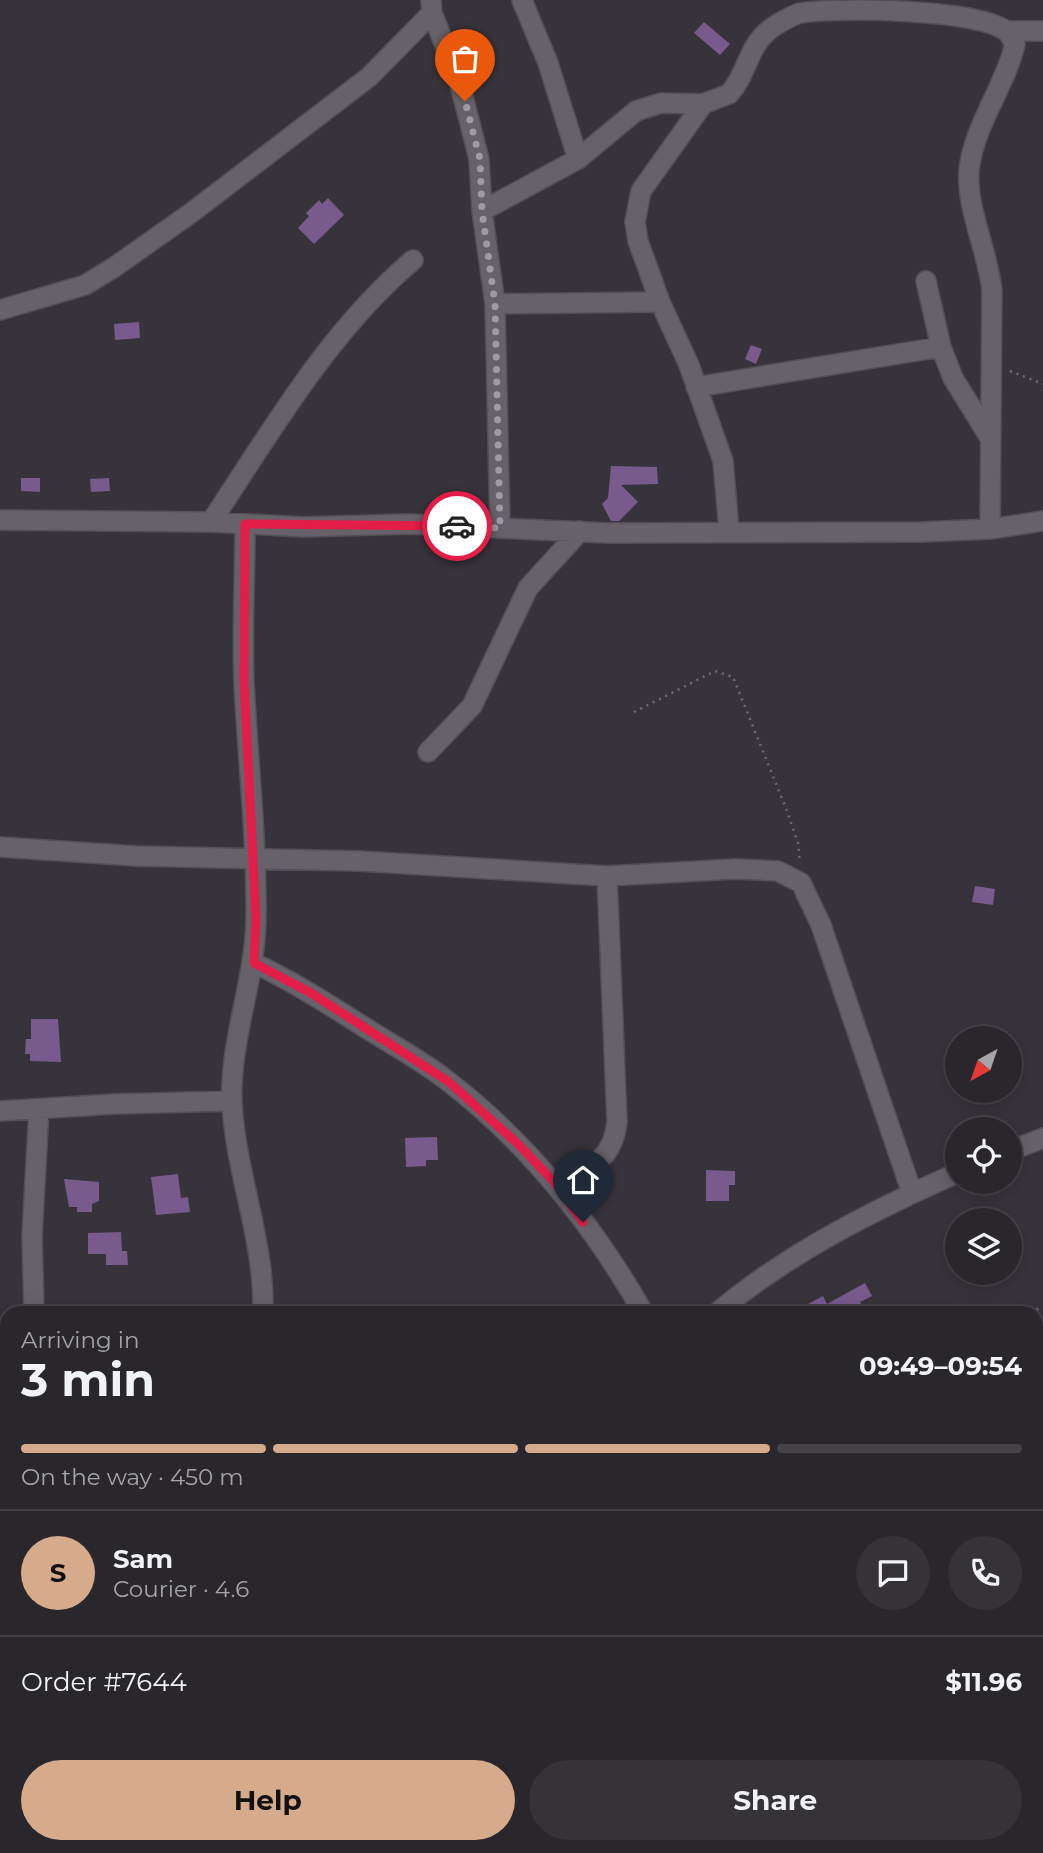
<!DOCTYPE html>
<meta charset="utf-8">
<style>
body{margin:0;font-family:Montserrat,sans-serif;background:#353238;color:#f1f3f6;height:100vh;display:flex;flex-direction:column;font-size:26px;white-space:nowrap}
*{box-sizing:border-box;margin:0}
p{font-size:23px;color:#a5a5a9}
.icon{flex:none;width:38px;height:38px;fill:none;stroke:currentColor;stroke-width:2;stroke-linecap:round;stroke-linejoin:round}
.map{position:relative;flex:1;overflow:hidden}
.side{position:absolute;left:0px;top:1306px;width:1043px;height:548px;display:flex;flex-direction:column;background:#29262c;border-radius:21px 21px 0 0;box-shadow:0 4px 18px #0003,0 0 0 2px #454348}
.side>*{flex:none}
.needle{width:46px;rotate:220deg}
.controls{position:absolute;left:945px;top:1026px;display:grid;gap:14px}
.controls a{display:grid;place-items:center;width:77px;height:77px;border-radius:50%;background:#29262c;box-shadow:0 4px 18px #0003,0 0 0 2px #454348;font-size:35px}
.pin{position:absolute;display:grid;place-items:center;width:60px;height:60px;color:#fff;margin:-72px -30px;border-radius:50% 50% 50% 0;rotate:-45deg;box-shadow:0 0 7px #0007}
.pin .icon{rotate:45deg}
.courier{position:absolute;display:grid;place-items:center;width:70px;height:70px;margin:-35px;border:5px solid #e11d48;border-radius:50%;background:#fff;color:#222;box-shadow:0 2px 9px #0007}
.head em{font-style:normal;font-weight:700}
.head div{display:flex;flex-direction:column-reverse}
.head{display:flex;align-items:center;justify-content:space-between;height:119px;padding:0 21px}
h1{font-size:46px;font-weight:700;line-height:52px}
.bar{display:grid;grid-template-columns:repeat(4,1fr);gap:10px 7px;align-content:center;height:84px;padding:0 21px}
.bar i{height:9px;border-radius:5px;background:#454348}
.bar .selected{background:#d6ab8b}
.bar p{grid-column:span 4}
.line{display:flex;align-items:center;gap:18px;padding:0 21px;border-top:2px solid #454348}
.line div{flex:1}
.round{display:grid;place-items:center;flex:none;width:74px;height:74px;border-radius:37px;background:#353238}
.button{display:flex;gap:14px;margin-top:auto;padding:14px 21px}
.button a{flex:1;height:80px;border-radius:42px;background:#d6ab8b;color:#111;font-size:28px;font-weight:700;line-height:80px;text-align:center}
.button a+a{background:#353238;color:#f1f3f6}
.map>svg:first-child{display:block}
.building{fill:#785a8d}
.lines{fill:none;stroke-linecap:round;stroke-linejoin:round}
.minor-casing{stroke:#524f55;stroke-width:22}
.path{stroke:#6e6a70;stroke-width:2.5;stroke-dasharray:2 5;stroke-linecap:butt}
.minor{stroke:#67626a;stroke-width:19}
.done{stroke:#9f9ca1;stroke-width:7;stroke-dasharray:0 12.6}
.route{stroke:#e11d48;stroke-width:9}
</style>
<div class="map">
<svg width="1043" height="1853" viewBox="0 0 1043 1853">
<rect width="100%" height="100%" fill="#37333a"/>
<!-- building -->
<path class="building" d="M704,22L730,44L720,55L694,33Z
M328,198L344,215L314,244L298,228L309,216L306,213L319,200L322,204Z
M139,322L140,338L115,340L114,324Z
M751,345L762,349L756,364L745,359Z
M611,466L657,467L658,484L621,485L638,502L619,521H611L602,504L608,498Z
M21,478H40V492L21,491Z
M109,478L110,491L91,492L90,479Z
M975,886L995,889L993,905L972,902Z
M31,1019H58L61,1062L30,1061V1054H25L26,1039H31Z
M437,1137L438,1160H426V1166L406,1167L405,1138Z
M706,1170L735,1171V1185H729V1201H706Z
M178,1174L181,1198L188,1197L190,1212L156,1215L151,1177Z
M64,1179L99,1182V1201L92,1204V1212H77V1207H69Z
M121,1232L122,1251H127L128,1265H106V1254H88V1233Z
M865,1283L872,1296L860,1302L866,1312H793L823,1296L827,1304Z"/>
<g class="lines">
<defs>
<path id="minor" d="M431,0L432,13L459,81L479,159L482,211L495,304L500,528
M522,0L548,63L578,159
M1007,31H1043
M703,104L641,191L635,222L638,241L660,302L689,365L723,461L729,530
M482,211L578,159L636,111L661,103L703,104L729,94C750,71 746,44 776,25C783,21 793,15 800,13C837,7 979,9 1006,31C1010,34 1012,40 1015,44C1005,87 974,125 969,170C966,208 988,251 992,291L990,529
M926,281L941,347L953,378L990,438
M495,304L660,302
M0,310L85,285L113,268L191,213L369,77L432,13
M696,387L941,347
M0,520L211,522L303,527L407,524L609,533L922,532L990,529L1043,521
M211,522C272,430 329,331 413,260
M245,524C245,577 242,630 244,683C248,762 257,841 256,920C255,982 229,1042 232,1104C236,1174 265,1242 263,1312
M428,752L472,706L528,588L580,531
M0,847L136,856L359,861L607,876L736,869L778,871L801,883L821,925L912,1193
M254,963C294,982 331,1006 369,1030C396,1047 424,1062 449,1082C529,1144 593,1225 643,1312
M0,1111L114,1104L232,1101
M1010,1151L1043,1138
M554,1182C589,1166 612,1164 617,1122L607,876
M34,1312L32,1236L39,1109
M718,1312C788,1253 874,1210 957,1173
M0,1333H7
M0,1736L7,1731
M995,1846L999,1853
M116,1853L117,1846
M230,1853L239,1846"/>
</defs>
<!-- minor casing -->
<use href="#minor" class="minor-casing"/>
<!-- path -->
<path class="path" d="M1010,371L1043,384
M634,712L715,671L733,677L787,811L798,843L800,863
M1030,1312L1043,1307"/>
<!-- minor -->
<use href="#minor" class="minor"/>
</g>
<g class="lines">
<!-- done -->
<path class="done" d="M457,526L500,528L495,304L482,211L480,159L465,101"/>
<!-- route -->
<path class="route" d="M457,526L245,524L244,681L256,919L254,963L311,993L449,1082L519,1145L554,1182L583,1222"/>
</g>
</svg>
<div class="controls">
<a><svg class="needle" viewBox="-14 -14 28 28"><path d="M0-13l5 13h-10z" fill="#e53935"/><path d="M0 13l5-13h-10z" fill="#a5a5a9"/></svg></a>
<a><svg class="icon" aria-label="locate" viewBox="0 0 24 24"><circle cx="12" cy="12" r="6"/><path d="M12 2v4M12 18v4M2 12h4M18 12h4"/></svg></a>
<a><svg class="icon" aria-label="layers" viewBox="0 0 24 24"><path d="M12 4l9 5-9 5-9-5zM3 14l9 5 9-5"/></svg></a>
</div>
<div class="pin" style="left:465px;top:101px;background:#ea580c"><svg class="icon" aria-label="bag" viewBox="0 0 24 24"><path d="M5 8h14l-1 12H6zM9 8a3 3 0 0 1 6 0"/></svg></div>
<div class="pin" style="left:583px;top:1222px;background:#1f2937"><svg class="icon" aria-label="home" viewBox="0 0 24 24"><path d="M3 11l9-7 9 7M6 9v11h12V9"/></svg></div>
<div class="courier" style="left:457px;top:526px"><svg class="icon" aria-label="car" viewBox="0 0 24 24"><path d="M5 17H2v-5l4-1 3-4h7l3 4 3 1v5h-3M9 17h6M6 11h13"/><circle cx="7" cy="17" r="2"/><circle cx="17" cy="17" r="2"/></svg></div>
<section class="side">
<div class="head"><div><h1>3 min</h1><p>Arriving in</p></div><em>09:49–09:54</em></div>
<div class="bar"><i class="selected"></i><i class="selected"></i><i class="selected"></i><i></i><p>On the way · 450 m</p></div>
<div class="line" style="height:126px"><b class="round" style="background:#d6ab8b;color:#111">S</b><div><b>Sam</b><p>Courier · 4.6</p></div><a class="round"><svg class="icon" aria-label="chat" viewBox="0 0 24 24"><path d="M4 5h16v11H9l-5 4z"/></svg></a><a class="round"><svg class="icon" aria-label="phone" viewBox="0 0 24 24"><path d="M5 4h4l2 5-3 2q2 4 5 5l2-3 5 2v4C11 20 4 13 5 4z"/></svg></a></div>
<div class="line" style="height:91px"><div>Order #7644</div><b>$11.96</b></div>
<div class="button"><a>Help</a><a>Share</a></div>
</section>
</div>
